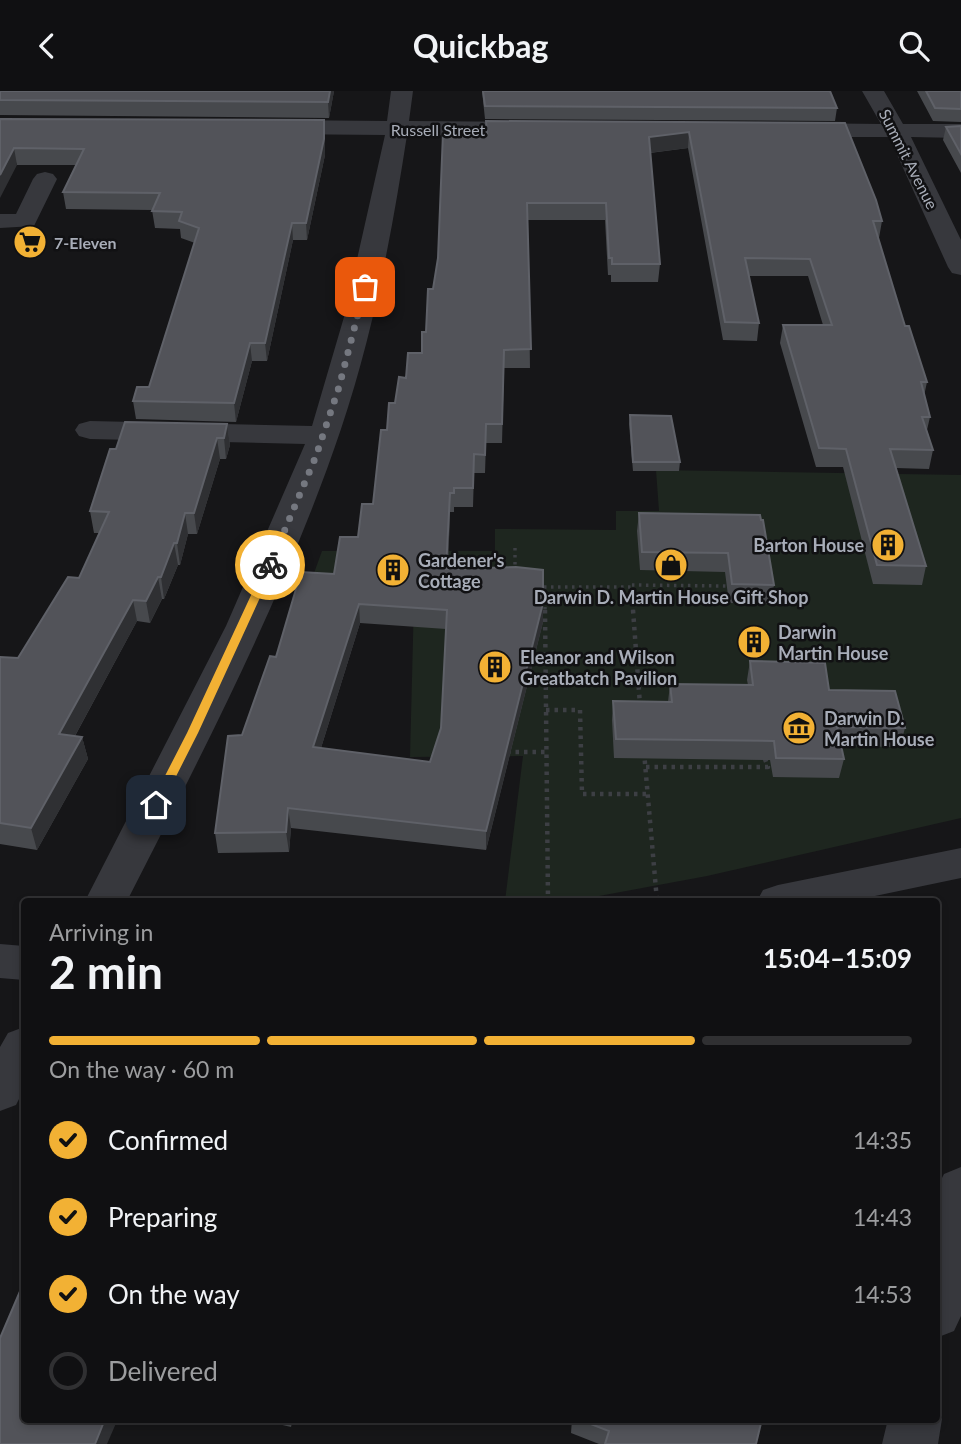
<!DOCTYPE html>
<meta charset="utf-8">
<style>
body{margin:0;font-family:Lato,sans-serif;background:#19191b;color:#f1f3f6;height:100vh;display:flex;flex-direction:column;font-size:26px;white-space:nowrap}
*{box-sizing:border-box;margin:0}
p{font-size:23px;color:#9c9d9f}
.icon{flex:none;width:38px;height:38px;fill:none;stroke:currentColor;stroke-width:2;stroke-linecap:round;stroke-linejoin:round}
.map{position:relative;flex:1;overflow:hidden}
.sheet{position:absolute;left:21px;top:807px;width:919px;height:525px;display:flex;flex-direction:column;background:#101012;border-radius:7px;box-shadow:0 4px 10px #0003,0 0 0 2px #303032}
.sheet>*{flex:none}
.pin{position:absolute;display:grid;place-items:center;width:60px;height:60px;color:#fff;margin:-30px;border-radius:14px;box-shadow:0 4px 10px #0006}
.courier{position:absolute;display:grid;place-items:center;width:70px;height:70px;margin:-35px;border:5px solid #f2b134;border-radius:50%;background:#fff;color:#222;box-shadow:0 2px 9px #0007}
.head em{font-style:normal;font-weight:700}
.head div{display:flex;flex-direction:column-reverse}
.head{display:flex;align-items:center;justify-content:space-between;height:119px;padding:0 28px}
h1{font-size:46px;font-weight:700;line-height:52px}
.bar{display:grid;grid-template-columns:repeat(4,1fr);gap:10px 7px;align-content:center;height:84px;padding:0 28px}
.bar i{height:9px;border-radius:5px;background:#303032}
.bar .active{background:#f2b134}
.bar p{grid-column:span 4}
ol{padding:0 28px;list-style:none}
li{display:flex;align-items:center;gap:21px;height:77px}
li p{margin-inline-start:auto}
li .icon{padding:7px;border-radius:50%;background:#f2b134;color:#111;stroke-width:4}
li:last-child{color:#9c9d9f}
li i{width:38px;height:38px;border:4px solid #303032;border-radius:50%}
header{display:flex;justify-content:space-between;align-items:center;height:91px;padding:0 28px;background:#101012;font-size:32px;font-weight:700}
.map>svg:first-child{display:block}
.green{fill:#1e261f}
.lines{fill:none;stroke-linecap:round;stroke-linejoin:round}
.path-far1{stroke:#3d3f44;stroke-width:3.5;stroke-dasharray:2.5 4.5;stroke-linecap:butt}
.path{stroke:#3d3f44;stroke-width:4.5;stroke-dasharray:3.5 5;stroke-linecap:butt}
.minor{fill:#37383d;fill-rule:evenodd}
.wall{fill:#47494d;fill-rule:evenodd}
.shaded-wall{fill:#2f3033}
.building{fill:#525359;stroke:#5f6168;stroke-width:2;fill-rule:evenodd}
.route{fill:#f2b134}
.done{stroke:#757880;stroke-width:7;stroke-dasharray:0 12.6}
.labels{text-anchor:middle;dominant-baseline:central;stroke-width:5;stroke-linejoin:round;paint-order:stroke}
.far-street-label{font-size:16px;fill:#a8adb8;stroke:#111113}
.far-poi-label{font-size:16px;font-weight:bold;fill:#a8adb8;stroke:#111113;text-anchor:start}
.poi-label{font-size:18px;font-weight:bold;fill:#a8adb8;stroke:#111113;text-anchor:start}
</style>
<header><svg class="icon" aria-label="back" viewBox="0 0 24 24"><path d="M15 5l-7 7 7 7"/></svg>Quickbag<svg class="icon" aria-label="search" viewBox="0 0 24 24"><circle cx="10" cy="10" r="6"/><path d="M15 15l6 6"/></svg></header>
<div class="map">
<svg width="961" height="1353" viewBox="0 0 961 1353">
<rect width="100%" height="100%" fill="#161618"/>
<!-- green -->
<path class="green" d="M656,379L961,384V727L707,785L572,810H505L523,665L410,666L414,508L305,507L322,460H495V438L616,439V420H659Z"/>
<g class="lines">
<!-- path-far1 -->
<path class="path-far1" d="M515,457V481
M537,496H631
M545,502V521
M633,521L631,494L727,495"/>
<!-- path -->
<path class="path" d="M545,519L548,810
M633,519L640,614
M546,619H580L582,703H648
M507,661H545
M644,661L657,810
M646,676H768L765,668"/>
<!-- minor -->
<path class="minor" d="M391,0H413L409,30L539,31L547,33L550,38L547,43L539,45L407,44C392,142 373,243 341,338C286,501 205,657 127,810H85L226,535L305,353L90,348L79,345L75,339L79,333L90,330L312,335L344,226L385,44L274,43L266,41L263,36L266,31L274,29L387,30Z
M862,0H884L903,33H961V47L911,46L961,149V184L952,182L948,176L889,46H795L787,44L784,39L787,34L795,32L881,33Z
M45,81L53,83L57,88L34,135L0,137V123H16L33,88L37,83Z
M961,757V787L851,810H757L763,799L778,794Z
M0,853L24,855V889L0,887Z
M24,936V998L16,1014L0,1020V956L8,942Z
M961,1076V1225L954,1240L936,1247V1099L944,1083Z
M936,1313L942,1328L938,1353H882L888,1328H936Z"/>
</g>
<!-- wall -->
<path class="wall" d="M0,0H334L329,27L0,24Z
M482,0H830L837,17L835,30L485,28Z
M917,0H961V31L933,30Z
M0,28L324,29L325,64L307,149H293L267,270H252L236,331L136,328L133,310L149,296L195,152L181,147L180,138L155,137L152,119L66,118L63,101L76,74H17Z
M486,30L845,32L882,130L879,147H878L905,235L927,291L924,305L930,326L927,339L933,359L929,378L896,377L926,475L922,494L873,493L843,376H816L780,252L783,234H823L808,185H749L759,232L757,250L723,249L688,57L650,62L660,173L658,191H611V184H608L605,129H528L530,277H504L502,352H486L485,382H474L473,416H454V421H450L448,478L543,531L486,759L291,737L289,761L218,762L215,742L242,644L276,566L334,483L358,446L373,413L387,339L406,287L422,262L426,241L486,42ZM360,532L446,538L441,637L430,671L321,657Z
M961,35V82L943,49L946,36Z
M630,324L680,371L679,380H633L629,333Z
M227,333L230,354L226,368H220L197,443H188L180,474H178L164,508H162L150,532L137,530L75,645L82,646L88,668L37,759L0,753V566L18,567L79,487L99,442H94L90,420L116,358Z
M639,422L760,424L774,494L771,513L729,512L725,481L640,479L637,440Z
M750,570L829,599L905,637L900,656L841,655L844,668L839,687L773,686L770,669L614,667L612,629L613,610L668,611L670,593L748,594L747,589Z
M257,1328H293L291,1336Z
M572,1328H762L756,1353H599L571,1342Z"/>
<!-- shaded-wall -->
<path class="shaded-wall" d="M330,0H334L329,27L328,11Z
M324,29L325,64L307,149L306,132Z
M689,41L688,57L648,62L649,46Z
M14,57L17,74L0,107V84Z
M292,132L293,149L267,270L265,252Z
M250,252L252,270L236,331L234,312Z
M227,333L230,354L226,368L224,347Z
M217,347L220,368L197,443L194,422Z
M450,402V421L447,498L446,478Z
M185,422L188,443L180,474L177,452Z
M174,452L178,474L164,508L161,486Z
M158,486L162,508L150,532L146,510Z
M133,509L137,530L64,665L59,643Z
M543,512V531L486,759V740Z
M359,513L360,532L315,676L313,656Z
M82,646L88,668L37,759L31,737Z
M288,717L291,737L289,761L286,741Z
M105,1328H116L117,1330L107,1353H95Z"/>
<!-- building -->
<path class="building" d="M0,0H330L328,11L0,9Z
M483,0H830L837,17L485,15Z
M926,0H961V18L935,17Z
M0,28L324,29V48L306,132H292L265,252H250L234,312L133,310L137,296H149L199,137L179,130L182,121L152,120L160,102L63,101L84,58L14,57L0,84Z
M486,30L845,32L876,109L882,130H873L905,235H909L927,291H921L930,326H922L933,359L890,358L926,475L877,474L846,358L819,357L783,234H832L810,168L745,167L759,232L725,231L689,41L649,46L660,173H612V167H609L606,112H527L531,258L504,259L502,333H486L485,364L474,363L473,397H454V402H450L446,478L516,476L543,479V512L486,740L288,717L286,741L215,742L228,645L242,644L270,565L276,566L301,481L334,483L340,446H358L362,413H373L381,339H387L389,312H395L399,286L406,287L408,262H422V241H426L428,198H433L438,167L443,42H487ZM359,513L447,519L441,637L430,671L313,656Z
M961,35V63L946,36Z
M630,324L671,325L680,371H633Z
M125,331L227,333L224,347H217L194,422H185L177,452H174L161,486H158L146,510L133,509L59,643L82,646L31,737L0,732V566L18,567L68,486L79,487L109,421L90,420L110,358H116Z
M639,422L760,424L761,429H763L774,494L732,493L728,462L642,461Z
M750,570L825,572L829,599L895,600L905,637L837,636L844,668L776,667L774,650L616,648L613,610L672,611L670,593L753,594Z
M24,1191V1328H105L95,1353H0V1247Z
M578,1328H762L756,1353H605L609,1340Z"/>
<!-- route -->
<path class="route" d="M266,472L275,474L198,642L160,717H151L150,714L187,642Z"/>
<g class="lines">
<!-- done -->
<path class="done" d="M270,474L316,365L339,296L365,196"/>
</g>
<!-- icons -->
<defs>
<symbol id="supermarket-disc" viewBox="-11 -11 22 22"><circle r="9.5" fill="#f2b134" stroke="#111113"/><path d="M-6-5.5h2.5l.6 2H6L4.5 2H-2.5L-4.4-4H-6ZM-1.5 3.2a1.3 1.3 0 1 0 .1 0ZM3 3.2a1.3 1.3 0 1 0 .1 0Z" fill="#111"/></symbol>
<symbol id="building-disc" viewBox="-11 -11 22 22"><circle r="9.5" fill="#f2b134" stroke="#111113"/><path d="M-4-6H4V6H1V3H-1V6H-4ZM-2.5-4.3h1.7v1.8h-1.7ZM.8-4.3h1.7v1.8H.8ZM-2.5-1h1.7V.8h-1.7ZM.8-1h1.7V.8H.8Z" fill="#111"/></symbol>
<symbol id="shop-disc" viewBox="-11 -11 22 22"><circle r="9.5" fill="#f2b134" stroke="#111113"/><path d="M-5-2.5h2.3a2.7 3.5 0 0 1 5.4 0H5L5.5 6h-11ZM-1.5-2.5h3a1.5 2.3 0 0 0-3 0Z" fill="#111"/></symbol>
<symbol id="museum-disc" viewBox="-11 -11 22 22"><circle r="9.5" fill="#f2b134" stroke="#111113"/><path d="M0-6L6-3V-2H-6V-3ZM-5-1h2V3h-2ZM-1-1h2V3h-2ZM3-1h2V3H3ZM-6 4H6V6H-6Z" fill="#111"/></symbol>
</defs>
<g fill-rule="evenodd">
<use href="#supermarket-disc" x="11" y="132" width="38" height="38"/>
<use href="#building-disc" x="869" y="435" width="38" height="38"/>
<use href="#shop-disc" x="652" y="455" width="38" height="38"/>
<use href="#building-disc" x="374" y="460" width="38" height="38"/>
<use href="#building-disc" x="735" y="532" width="38" height="38"/>
<use href="#building-disc" x="476" y="557" width="38" height="38"/>
<use href="#museum-disc" x="780" y="618" width="38" height="38"/>
</g>
<g class="labels">
<!-- far-street labels -->
<g class="far-street-label">
<text x="438" y="38">Russell Street</text>
<text transform="translate(909 68) rotate(63)">Summit Avenue</text>
</g>
<!-- far-poi labels -->
<g class="far-poi-label">
<text x="54" y="151">7-Eleven</text>
</g>
<!-- poi labels -->
<g class="poi-label">
<text x="864" y="454" text-anchor="end">Barton House</text>
<text x="418" y="469">Gardener's<tspan x="418" dy="21">Cottage</tspan></text>
<text x="671" y="506" text-anchor="middle">Darwin D. Martin House Gift Shop</text>
<text x="778" y="541">Darwin<tspan x="778" dy="21">Martin House</tspan></text>
<text x="520" y="566">Eleanor and Wilson<tspan x="520" dy="21">Greatbatch Pavilion</tspan></text>
<text x="824" y="627">Darwin D.<tspan x="824" dy="21">Martin House</tspan></text>
</g>
</g>
</svg>
<div class="pin" style="left:365px;top:196px;background:#ea580c"><svg class="icon" aria-label="bag" viewBox="0 0 24 24"><path d="M5 8h14l-1 12H6zM9 8a3 3 0 0 1 6 0"/></svg></div>
<div class="pin" style="left:156px;top:714px;background:#1f2937"><svg class="icon" aria-label="home" viewBox="0 0 24 24"><path d="M3 11l9-7 9 7M6 9v11h12V9"/></svg></div>
<div class="courier" style="left:270px;top:474px"><svg class="icon" aria-label="bike" viewBox="0 0 24 24"><circle cx="6" cy="16" r="4"/><circle cx="18" cy="16" r="4"/><path d="M6 16l4-8h5l3 8M10 8l3 8H6M13 5h3"/></svg></div>
<section class="sheet">
<div class="head"><div><h1>2 min</h1><p>Arriving in</p></div><em>15:04–15:09</em></div>
<div class="bar"><i class="active"></i><i class="active"></i><i class="active"></i><i></i><p>On the way · 60 m</p></div>
<ol>
<li><svg class="icon" aria-label="check" viewBox="0 0 24 24"><path d="M5 12l5 5 9-10"/></svg>Confirmed<p>14:35</p></li>
<li><svg class="icon" aria-label="check" viewBox="0 0 24 24"><path d="M5 12l5 5 9-10"/></svg>Preparing<p>14:43</p></li>
<li><svg class="icon" aria-label="check" viewBox="0 0 24 24"><path d="M5 12l5 5 9-10"/></svg>On the way<p>14:53</p></li>
<li><i></i>Delivered</li>
</ol>
</section>
</div>
